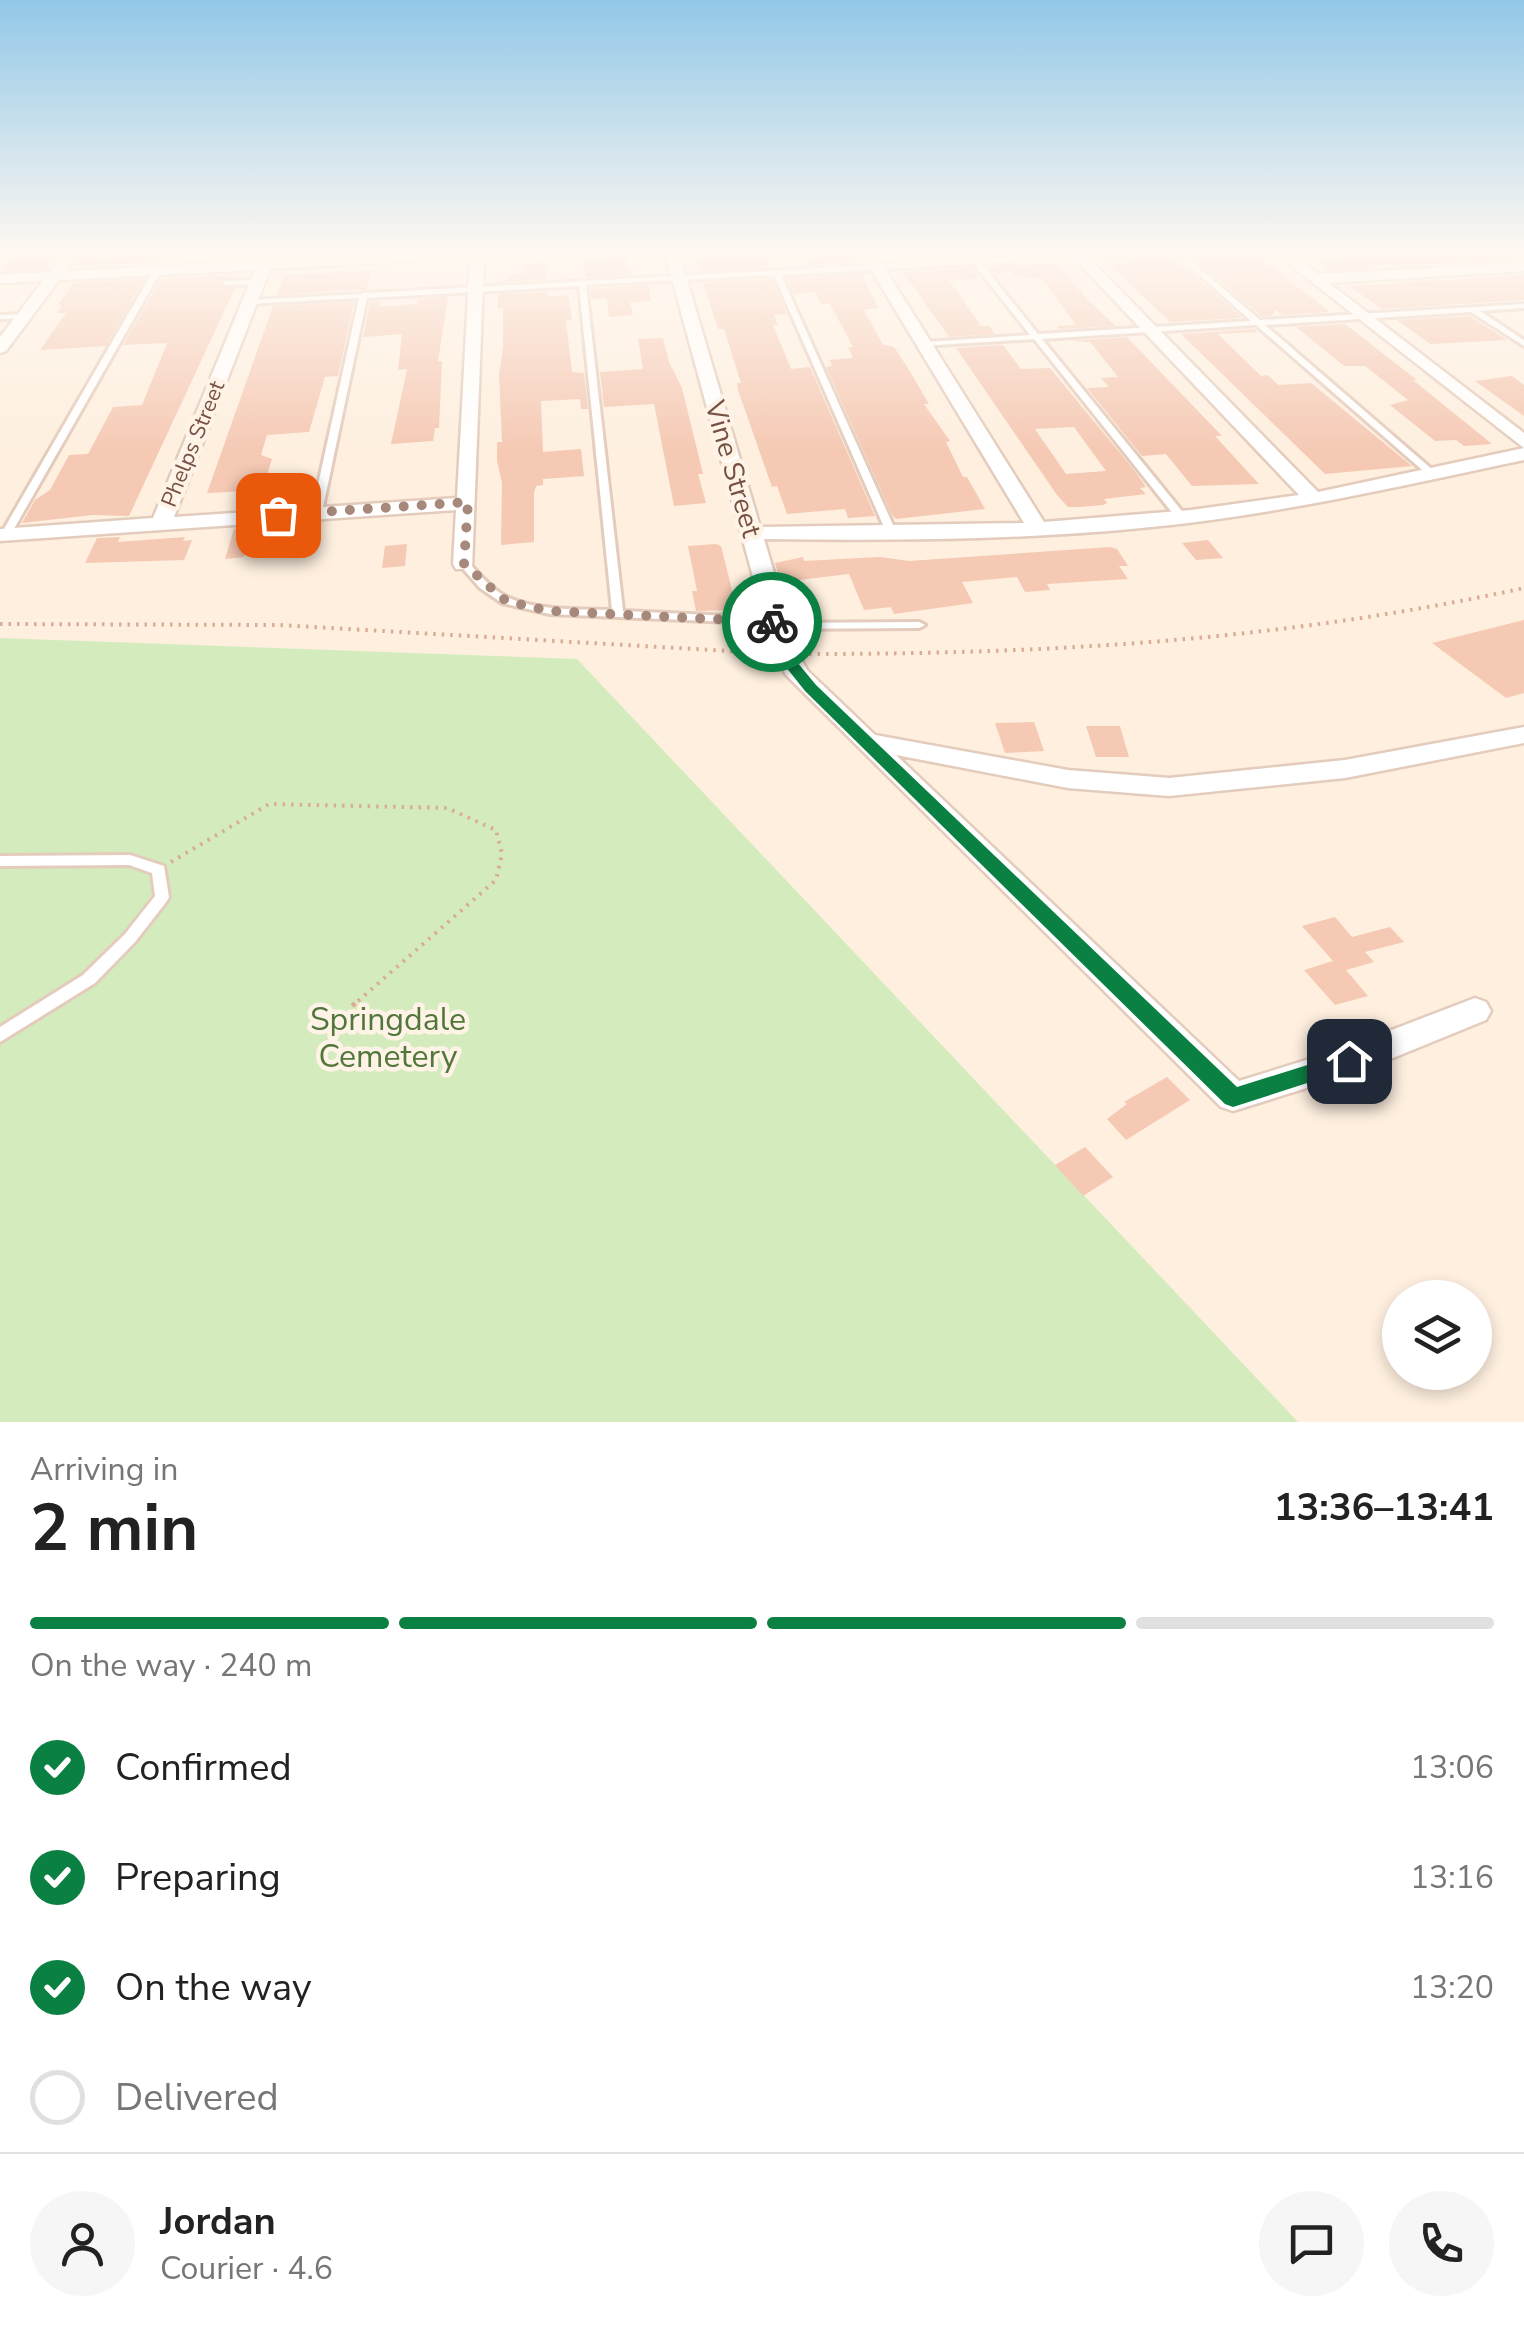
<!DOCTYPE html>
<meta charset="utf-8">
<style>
body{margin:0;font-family:"Nunito Sans",sans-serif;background:#f6f6f6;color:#222;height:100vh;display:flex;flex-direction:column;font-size:38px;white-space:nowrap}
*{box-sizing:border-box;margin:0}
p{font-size:32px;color:#767676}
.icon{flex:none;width:55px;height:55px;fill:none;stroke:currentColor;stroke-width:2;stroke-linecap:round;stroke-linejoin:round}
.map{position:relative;height:1422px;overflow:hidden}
.panel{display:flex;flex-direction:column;background:#fff;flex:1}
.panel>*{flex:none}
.buttons{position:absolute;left:1382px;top:1280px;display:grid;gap:20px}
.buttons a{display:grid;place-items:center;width:110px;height:110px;border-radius:50%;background:#fff;box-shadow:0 5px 15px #0003;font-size:50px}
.pin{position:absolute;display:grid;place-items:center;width:85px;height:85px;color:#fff;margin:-42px;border-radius:20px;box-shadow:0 5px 15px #0006}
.courier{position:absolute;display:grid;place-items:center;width:100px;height:100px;margin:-50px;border:8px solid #0b8043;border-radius:50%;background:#fff;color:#222;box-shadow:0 2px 12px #0007}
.head em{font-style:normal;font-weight:700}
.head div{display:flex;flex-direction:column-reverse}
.head{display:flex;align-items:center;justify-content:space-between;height:170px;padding:0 30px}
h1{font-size:65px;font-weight:700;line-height:75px}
.bar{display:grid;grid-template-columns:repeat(4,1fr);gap:15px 10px;align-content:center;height:120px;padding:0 30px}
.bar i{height:12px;border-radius:8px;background:#e0e0e0}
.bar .selected{background:#0b8043}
.bar p{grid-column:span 4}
.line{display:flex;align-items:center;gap:25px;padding:0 30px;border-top:2px solid #e0e0e0}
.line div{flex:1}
.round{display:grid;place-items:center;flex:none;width:105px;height:105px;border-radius:52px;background:#f6f6f6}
ol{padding:0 30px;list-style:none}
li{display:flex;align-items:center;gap:30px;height:110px}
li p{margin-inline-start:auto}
li .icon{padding:10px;border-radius:50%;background:#0b8043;color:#fff;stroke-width:4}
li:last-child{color:#767676}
li i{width:55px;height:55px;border:5px solid #e0e0e0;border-radius:50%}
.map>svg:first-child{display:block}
.green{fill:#d4ecbd}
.building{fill:#f5c9b4;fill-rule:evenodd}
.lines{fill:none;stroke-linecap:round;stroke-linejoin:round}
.service-casing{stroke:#e4ccbd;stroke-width:6}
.minor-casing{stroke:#e4ccbd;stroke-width:5}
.path-far2{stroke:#daac98;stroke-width:2.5;stroke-dasharray:1 5;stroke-linecap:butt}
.path-far1{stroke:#daac98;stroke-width:4;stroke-dasharray:2.5 6;stroke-linecap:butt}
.path{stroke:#daac98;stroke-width:5;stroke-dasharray:4 11;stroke-linecap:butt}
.service{fill:#fff;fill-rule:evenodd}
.minor{fill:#fff;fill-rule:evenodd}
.route{fill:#0b8043}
.done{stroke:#a6897b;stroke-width:10;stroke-dasharray:0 18}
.labels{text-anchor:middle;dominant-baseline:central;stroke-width:9;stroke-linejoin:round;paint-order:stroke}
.far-street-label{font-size:22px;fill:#765245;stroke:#fff3e7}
.street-label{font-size:28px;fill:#765245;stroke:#fff3e7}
.near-park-label{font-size:32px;fill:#51773a;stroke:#fff3e7}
</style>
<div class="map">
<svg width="1524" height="1422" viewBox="0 0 1524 1422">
<rect width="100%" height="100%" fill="#feefdf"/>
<!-- green -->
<path class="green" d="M0,638L577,659L1298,1422H0Z"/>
<!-- building -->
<path class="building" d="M18,253H60L48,268L3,271Z
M83,253H89V260L164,253L158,262L74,267Z
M694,253H763L769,267L699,271Z
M801,253H850L855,262L807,265Z
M1171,253L1172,256L1242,318L1170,322L1105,260Z
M1188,253H1254L1330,312L1282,315L1276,310L1271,316H1261Z
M1405,253H1524V259L1328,270L1314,260Z
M627,257L631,275L586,277L584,259Z
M545,262L546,279L498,282L508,280V275L523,274V263Z
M1055,263L1090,302L1116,326L1059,329L1057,326L1076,325L1042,279L1014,275L1009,269L996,276L988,266Z
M972,268L981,279L949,280L981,326H989L995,334L949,337L903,272Z
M371,271L367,289L277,295L284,275Z
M862,274L878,308L864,310L883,345L894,347L908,368L929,404H924L950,441L946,442L963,477H967L985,509L896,519L892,515L826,367L832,366L829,360L853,358L848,347H853L830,304H821L815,292L793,294L787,278Z
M235,275L218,282L224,288H235L129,516L92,515L22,523L35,500L50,490L69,455L88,454L113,407L142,405L167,343L123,345L161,279Z
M1524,275V300L1382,309L1349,286Z
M144,279L106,346L40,350L66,313H57L62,305H58L73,283Z
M772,279L787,314L774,315L778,325H773L791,369L810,367L875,516L848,518L845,509L787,514L777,486L772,487L738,390L737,383H741L724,329H718L703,283Z
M648,285L651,301L630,302L633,315L609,317L607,298L591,299L590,289Z
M546,292L549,296L568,295L572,320L566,321L572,372L584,373L588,409H581L580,399L541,401L543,452L581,449L584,476L543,479V485L536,486L534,493V542L501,545L502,483L497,461V442H502L499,374L503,347V308L498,309V294Z
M448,297L438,361H442L439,428H435L433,441L391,444L407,369L398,370L402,334L363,337L370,302L381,301L379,307L417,304V299Z
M354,302L338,376L325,377L309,432L267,435L261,455L272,459L267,475L298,473L292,500L240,509L246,491L207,493L273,306Z
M1470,316L1507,340L1430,344L1397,320Z
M1345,324L1417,380H1413L1492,444L1464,446L1456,440L1435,441L1390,405L1408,400L1365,366H1344L1296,327Z
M1255,329L1257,332L1218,334L1261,376L1268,375L1278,385L1311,383L1412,466L1325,474L1181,334Z
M1127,337L1222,436H1215L1259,484L1192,486L1166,454L1142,456L1087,388L1109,387L1101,378L1118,377L1090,342L1070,341Z
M663,338L669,362L682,388L703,474H698L706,503L674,506L654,404L604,407L600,372L643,369L638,339Z
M1003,345L1021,369L1050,368L1134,470L1146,487L1140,488L1146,494L1104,499L1107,503L1103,505L1079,507H1068L1057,495L956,348ZM1074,427L1106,471L1066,474L1035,429Z
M1512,376L1524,385V416L1475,381Z
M252,528L244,557L225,559L234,529Z
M120,537L118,542L185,537L183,541L192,540L184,560L85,563L97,538Z
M1208,540L1223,558L1196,560L1182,543Z
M407,544L405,566L382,568L385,546Z
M716,544L721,546L737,610L696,611L692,591H697L688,546Z
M1110,547L1117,549L1128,566H1119L1128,579L1047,584L1050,590L1025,592L1017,577L962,582L973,603L894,614L891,607L864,610L849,574L790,581L780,579L775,563L803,557L804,561L880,557L909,561Z
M1524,620V693L1506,698L1432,643Z
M1034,722L1044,751L1005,753L995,723Z
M1086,726H1120L1129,757H1096Z
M1335,917L1352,937L1390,927L1404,942L1365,952L1374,962L1346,970L1368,996L1335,1005L1304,970L1333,961L1302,926Z
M1167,1077L1190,1100L1126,1140L1107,1119L1127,1104L1124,1102Z
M1085,1147L1113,1177L1083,1196L1055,1165Z"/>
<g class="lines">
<defs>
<path id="service" d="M1089,253H1132L1129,255L981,263L1038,334L1251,321L1175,253H1182L1260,320L1524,304V308L1480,311L1524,340V346L1471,312L1265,325L1434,471V475H1428L1256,325L1042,339L1186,516L1187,518L1182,521L1178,520L1034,339L922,346L921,344L925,342L1030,335L974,264L781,275L897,534L892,537L887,534L774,275L586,285L623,611L776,618L780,619L781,623L919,622L925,625L919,628L778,629L774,628L773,624L550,614L502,603L480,588L459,564L464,561L468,562C480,575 493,591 509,598C537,611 582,609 612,610L579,286L367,298L322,512L317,515L312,512L359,298L250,304L246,302L250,300L361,294L364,292L367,293Z
M157,269L161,271L11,534L10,536H2L1,534L153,271Z
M258,280H261V284L226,285L222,283L226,281Z
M27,314V318H24L0,319V315Z
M130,855L164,866L169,897L167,901L135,942L95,983L0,1042V1027L83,975L125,934L155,896L152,873L129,865L0,866V856Z"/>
<path id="minor" d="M65,253H79L66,271L259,261L262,253H276L273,260L500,253L484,258L472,569H456L453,564L456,510L0,541V529L153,518L255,270L59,280L6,351L0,353V337L43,281L0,283V275L50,272ZM470,258L457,498L174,517L270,269Z
M665,253H679L760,527L1024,523L861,253H875L1044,522L1191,510L1299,495L1069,253H1084L1318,492L1524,448V460C1415,483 1306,508 1196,522C1052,540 909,541 764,539L798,654L808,671L875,735L1068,770L1169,778L1345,760L1524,727V743L1345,778L1169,796L1068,788L896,755L1239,1081L1342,1049L1475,998L1486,1002L1491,1011L1486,1020L1361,1071L1233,1111L1221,1107L786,675L774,654Z
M1275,253H1291L1319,274L1524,263V271L1329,283L1524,433V448Z"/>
</defs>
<!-- service casing -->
<use href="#service" class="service-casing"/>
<!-- minor casing -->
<use href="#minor" class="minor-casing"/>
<!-- path-far2 -->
<path class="path-far2" d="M95,296L117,290"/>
<!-- path-far1 -->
<path class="path-far1" d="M0,624L279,625L764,653
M809,654C1053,654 1285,640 1524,588
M171,862L269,804L447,808L496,830L502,854L496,880L357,1002"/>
<!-- path -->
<path class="path" d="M341,1016L360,999"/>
<!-- service -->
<use href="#service" class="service"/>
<!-- minor -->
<use href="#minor" class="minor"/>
</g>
<!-- sky -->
<linearGradient id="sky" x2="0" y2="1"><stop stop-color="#92c8e8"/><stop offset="0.56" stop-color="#fff8f1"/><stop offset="1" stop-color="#fff8f1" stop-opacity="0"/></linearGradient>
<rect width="1524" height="452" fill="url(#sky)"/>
<!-- route -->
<path class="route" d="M772,617L784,622L797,662L816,685L1237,1087L1349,1052L1360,1061L1357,1067L1233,1107L1225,1104L805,691L782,662L770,625L765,622Z"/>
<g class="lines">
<!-- done -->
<path class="done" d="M278,515L468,502L464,564L506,601L550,611L772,622"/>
</g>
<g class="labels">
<!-- far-street labels -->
<g class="far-street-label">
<text transform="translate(193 444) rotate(-68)">Phelps Street</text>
</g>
<!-- street labels -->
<g class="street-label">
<text transform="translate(733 469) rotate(74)">Vine Street</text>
</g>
<!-- near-park labels -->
<g class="near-park-label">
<text x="388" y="1019">Springdale<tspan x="388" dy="37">Cemetery</tspan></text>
</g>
</g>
</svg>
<div class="buttons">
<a><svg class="icon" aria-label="layers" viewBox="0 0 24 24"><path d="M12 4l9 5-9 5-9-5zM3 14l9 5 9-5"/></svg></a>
</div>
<div class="pin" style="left:278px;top:515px;background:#ea580c"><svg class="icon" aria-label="bag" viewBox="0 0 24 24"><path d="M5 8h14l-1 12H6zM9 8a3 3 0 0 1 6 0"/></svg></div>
<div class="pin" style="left:1349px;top:1061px;background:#1f2937"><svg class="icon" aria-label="home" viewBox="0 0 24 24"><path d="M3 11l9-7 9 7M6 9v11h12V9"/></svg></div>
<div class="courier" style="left:772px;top:622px"><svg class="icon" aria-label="bike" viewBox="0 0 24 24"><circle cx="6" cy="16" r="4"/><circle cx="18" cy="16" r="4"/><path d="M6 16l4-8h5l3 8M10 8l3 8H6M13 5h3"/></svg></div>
</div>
<section class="panel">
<div class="head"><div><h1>2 min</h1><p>Arriving in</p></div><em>13:36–13:41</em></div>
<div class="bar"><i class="selected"></i><i class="selected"></i><i class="selected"></i><i></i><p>On the way · 240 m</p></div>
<ol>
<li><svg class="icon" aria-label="check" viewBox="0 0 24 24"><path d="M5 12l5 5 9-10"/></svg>Confirmed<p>13:06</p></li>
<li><svg class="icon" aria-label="check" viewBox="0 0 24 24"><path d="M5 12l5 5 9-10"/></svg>Preparing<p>13:16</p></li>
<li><svg class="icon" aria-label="check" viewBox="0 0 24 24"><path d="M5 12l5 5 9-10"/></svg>On the way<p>13:20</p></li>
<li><i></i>Delivered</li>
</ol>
<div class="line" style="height:180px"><a class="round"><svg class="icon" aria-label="person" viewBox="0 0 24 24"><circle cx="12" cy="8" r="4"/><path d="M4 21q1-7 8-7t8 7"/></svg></a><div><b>Jordan</b><p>Courier · 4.6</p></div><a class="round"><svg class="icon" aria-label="chat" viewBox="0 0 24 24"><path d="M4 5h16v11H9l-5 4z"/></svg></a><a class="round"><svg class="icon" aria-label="phone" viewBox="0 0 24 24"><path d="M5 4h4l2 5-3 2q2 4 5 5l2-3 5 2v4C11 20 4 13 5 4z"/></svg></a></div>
</section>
